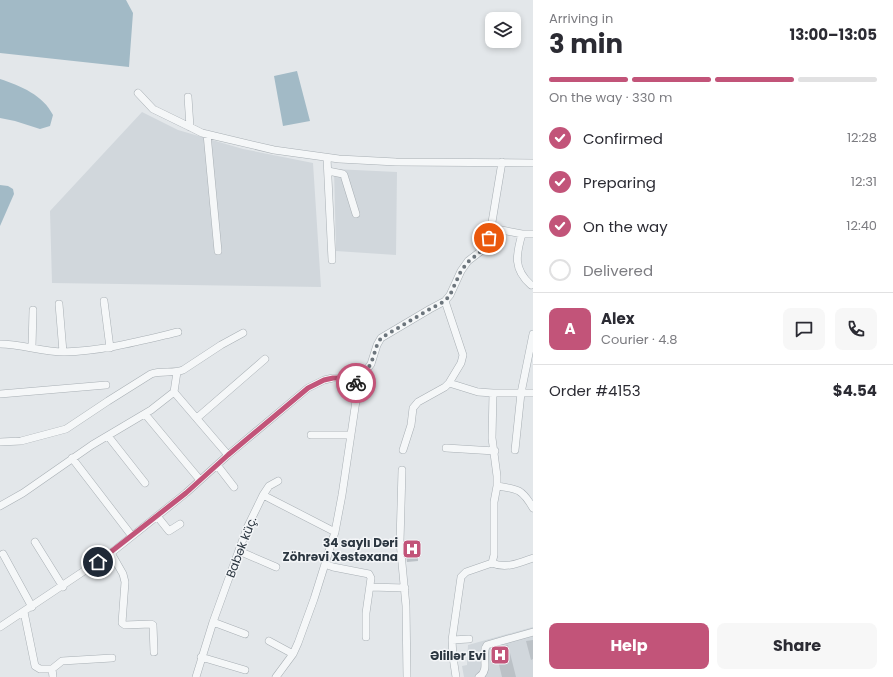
<!DOCTYPE html>
<meta charset="utf-8">
<style>
body{margin:0;font-family:Poppins,sans-serif;background:#f7f7f7;color:#2b2b33;height:100vh;display:flex;flex-direction:column;font-size:15px;white-space:nowrap}
*{box-sizing:border-box;margin:0}
p{font-size:13px;color:#7c7c81}
.icon{flex:none;width:22px;height:22px;fill:none;stroke:currentColor;stroke-width:2;stroke-linecap:round;stroke-linejoin:round}
.map{position:relative;flex:1;overflow:hidden}
.side{display:flex;flex-direction:column;background:#fff;width:360px}
.side>*{flex:none}
.controls{position:absolute;left:485px;top:12px;display:grid;gap:8px}
.controls a{display:grid;place-items:center;width:36px;height:36px;border-radius:8px;background:#fff;box-shadow:0 2px 6px #0003;font-size:20px}
.pin{position:absolute;display:grid;place-items:center;width:34px;height:34px;color:#fff;margin:-17px;border:2px solid #fff;border-radius:50%;box-shadow:0 1px 4px #0007}
.courier{position:absolute;display:grid;place-items:center;width:40px;height:40px;margin:-20px;border:3px solid #c25479;border-radius:50%;background:#fff;color:#222;box-shadow:0 1px 5px #0007}
.headline em{font-style:normal;font-weight:700}
.headline div{display:flex;flex-direction:column-reverse}
.headline{display:flex;align-items:center;justify-content:space-between;height:68px;padding:0 16px}
h1{font-size:26px;font-weight:700;line-height:30px}
.bar{display:grid;grid-template-columns:repeat(4,1fr);gap:6px 4px;align-content:center;height:48px;padding:0 16px}
.bar i{height:5px;border-radius:3px;background:#e1e1e2}
.bar .active{background:#c25479}
.bar p{grid-column:span 4}
.line{display:flex;align-items:center;gap:10px;padding:0 16px;border-top:1px solid #e1e1e2}
.line div{flex:1}
.round{display:grid;place-items:center;flex:none;width:42px;height:42px;border-radius:8px;background:#f7f7f7}
ol{padding:0 16px;list-style:none}
li{display:flex;align-items:center;gap:12px;height:44px}
li p{margin-inline-start:auto}
li .icon{padding:4px;border-radius:50%;background:#c25479;color:#fff;stroke-width:4}
li:last-child{color:#7c7c81}
li i{width:22px;height:22px;border:2px solid #e1e1e2;border-radius:50%}
.button{display:flex;gap:8px;margin-top:auto;padding:8px 16px}
.button a{flex:1;height:46px;border-radius:8px;background:#c25479;color:#fff;font-size:16px;font-weight:700;line-height:46px;text-align:center}
.button a+a{background:#f7f7f7;color:#2b2b33}
main{display:flex;flex:1;min-height:0}
.map>svg:first-child{display:block}
.built{fill:#d1d7dc}
.water{fill:#a2bac6}
.building{fill:#bbc1c6}
.lines{fill:none;stroke-linecap:round;stroke-linejoin:round}
.minor-casing{stroke:#a8afb4;stroke-width:8}
.minor{stroke:#f5f7f8;stroke-width:7}
.done{stroke:#6c757c;stroke-width:4;stroke-dasharray:0 7.2}
.route{stroke:#c25479;stroke-width:5}
.labels{text-anchor:middle;dominant-baseline:central;stroke-width:3;stroke-linejoin:round;paint-order:stroke}
.poi-label{font-size:12px;font-weight:bold;fill:#2c3741;stroke:#f3f5f7;text-anchor:end}
.street-label{font-size:12px;fill:#2c3741;stroke:#f3f5f7}
</style>
<main>
<div class="map">
<svg width="533" height="677" viewBox="0 0 533 677">
<rect width="100%" height="100%" fill="#e3e7ea"/>
<!-- built -->
<path class="built" d="M142,112L178,130L243,149L313,163L321,287L52,283L50,211Z
M334,169L397,172L396,255L336,251Z
M533,627V677H464L462,666L467,665L468,645Z"/>
<!-- water -->
<path class="water" d="M0,0H126L133,13L129,67L0,53Z
M297,71L310,121L283,126L274,76Z
M0,79C21,86 43,95 53,115L50,126L40,129L15,121L0,118Z
M0,185L8,186L13,189L14,194L0,226Z"/>
<!-- building -->
<path class="building" d="M417,540L418,561L407,562L405,541Z
M533,640V659L531,660L526,641Z
M508,645L516,677H502L495,648Z"/>
<g class="lines">
<defs>
<path id="minor" d="M138,93L153,109L190,127L202,133L274,150L339,159L396,162L533,163
M188,97L190,127
M207,134L218,251
M327,158L332,260
M328,171L343,174L344,175L356,214
M491,228L522,234H533
M522,234C516,255 513,269 531,285
M104,301L110,348
M59,304L63,352
M0,344C22,344 42,352 64,352C103,351 140,341 178,332
M32,347L33,310
M356,383L371,364L377,345L381,338L430,309L445,301L450,295L461,271L468,261L481,251L485,246L491,228L502,162
M449,383L478,392L493,393H533
M174,392L228,455
M0,394L106,385
M145,414L200,480
M197,418L265,359
M311,435H351
M108,436L145,483
M0,442L21,441L66,429L108,401L151,374C162,370 173,374 183,370L221,345L243,333
M446,448L495,451
M403,450L411,425L413,408L418,402L445,387L449,383L461,363L463,355L445,301
M515,450L521,393L533,334
M72,458L132,536
M217,465L234,487
M402,470L400,542L406,606L407,677
M497,486C518,489 522,489 533,508
M263,495L269,486L278,481
M0,506L23,493L92,445L151,410L174,392L177,372
M157,516L169,531L180,524
M35,542L63,587
M239,551L276,567
M111,553L123,574L125,582L122,623L125,625L151,624L153,625L154,652
M3,554L32,607
M492,563C506,569 519,563 533,558
M325,564L333,567L369,574L371,578L366,613V637
M370,587L405,588
M24,612L35,666L40,669H52L53,677
M213,622L245,634
M0,627L111,553L186,493L228,455L308,388L324,380L333,378H343L350,380L356,383
M452,640L469,639
M269,641L293,654
M201,657L245,670
M52,669L62,661L112,658
M196,677L213,622L247,528L263,495L335,532
M276,677L293,654L298,643L314,599L335,532L342,495L357,394L356,383
M456,677L453,657L452,640L461,577L466,572L492,563L494,555V502L497,486V476L492,438L493,393
M479,677C491,670 480,654 487,645L533,632"/>
</defs>
<!-- minor casing -->
<use href="#minor" class="minor-casing"/>
<!-- minor -->
<use href="#minor" class="minor"/>
</g>
<g class="lines">
<!-- done -->
<path class="done" d="M356,383L371,364L377,345L381,338L430,309L445,301L450,295L461,271L468,262L481,251L489,238"/>
<!-- route -->
<path class="route" d="M98,562L186,493L228,455L308,388L324,380L333,378H343L350,380L356,383"/>
</g>
<!-- icons -->
<defs>
<symbol id="hospital-square" viewBox="-11 -11 22 22"><rect x="-9" y="-9" width="18" height="18" rx="4" fill="#c25479" stroke="#f3f5f7"/><path d="M-5-5h3v3.5h4V-5h3V5h-3V1.5h-4V5h-3Z" fill="#fff"/></symbol>
</defs>
<g fill-rule="evenodd">
<use href="#hospital-square" x="401" y="538" width="22" height="22"/>
<use href="#hospital-square" x="489" y="644" width="22" height="22"/>
</g>
<g class="labels">
<!-- poi labels -->
<g class="poi-label">
<text x="398" y="542">34 saylı Dəri<tspan x="398" dy="14">Zöhrəvi Xəstəxana</tspan></text>
<text x="486" y="655">Əlillər Evi</text>
</g>
<!-- street labels -->
<g class="street-label">
<text transform="translate(241 547) rotate(-69)">Babək küç.</text>
</g>
</g>
</svg>
<div class="controls">
<a><svg class="icon" aria-label="layers" viewBox="0 0 24 24"><path d="M12 4l9 5-9 5-9-5zM3 14l9 5 9-5"/></svg></a>
</div>
<div class="pin" style="left:489px;top:238px;background:#ea580c"><svg class="icon" aria-label="bag" viewBox="0 0 24 24"><path d="M5 8h14l-1 12H6zM9 8a3 3 0 0 1 6 0"/></svg></div>
<div class="pin" style="left:98px;top:562px;background:#1f2937"><svg class="icon" aria-label="home" viewBox="0 0 24 24"><path d="M3 11l9-7 9 7M6 9v11h12V9"/></svg></div>
<div class="courier" style="left:356px;top:383px"><svg class="icon" aria-label="bike" viewBox="0 0 24 24"><circle cx="6" cy="16" r="4"/><circle cx="18" cy="16" r="4"/><path d="M6 16l4-8h5l3 8M10 8l3 8H6M13 5h3"/></svg></div>
</div>
<section class="side">
<div class="headline"><div><h1>3 min</h1><p>Arriving in</p></div><em>13:00–13:05</em></div>
<div class="bar"><i class="active"></i><i class="active"></i><i class="active"></i><i></i><p>On the way · 330 m</p></div>
<ol>
<li><svg class="icon" aria-label="check" viewBox="0 0 24 24"><path d="M5 12l5 5 9-10"/></svg>Confirmed<p>12:28</p></li>
<li><svg class="icon" aria-label="check" viewBox="0 0 24 24"><path d="M5 12l5 5 9-10"/></svg>Preparing<p>12:31</p></li>
<li><svg class="icon" aria-label="check" viewBox="0 0 24 24"><path d="M5 12l5 5 9-10"/></svg>On the way<p>12:40</p></li>
<li><i></i>Delivered</li>
</ol>
<div class="line" style="height:72px"><b class="round" style="background:#c25479;color:#fff">A</b><div><b>Alex</b><p>Courier · 4.8</p></div><a class="round"><svg class="icon" aria-label="chat" viewBox="0 0 24 24"><path d="M4 5h16v11H9l-5 4z"/></svg></a><a class="round"><svg class="icon" aria-label="phone" viewBox="0 0 24 24"><path d="M5 4h4l2 5-3 2q2 4 5 5l2-3 5 2v4C11 20 4 13 5 4z"/></svg></a></div>
<div class="line" style="height:52px"><div>Order #4153</div><b>$4.54</b></div>
<div class="button"><a>Help</a><a>Share</a></div>
</section>
</main>
